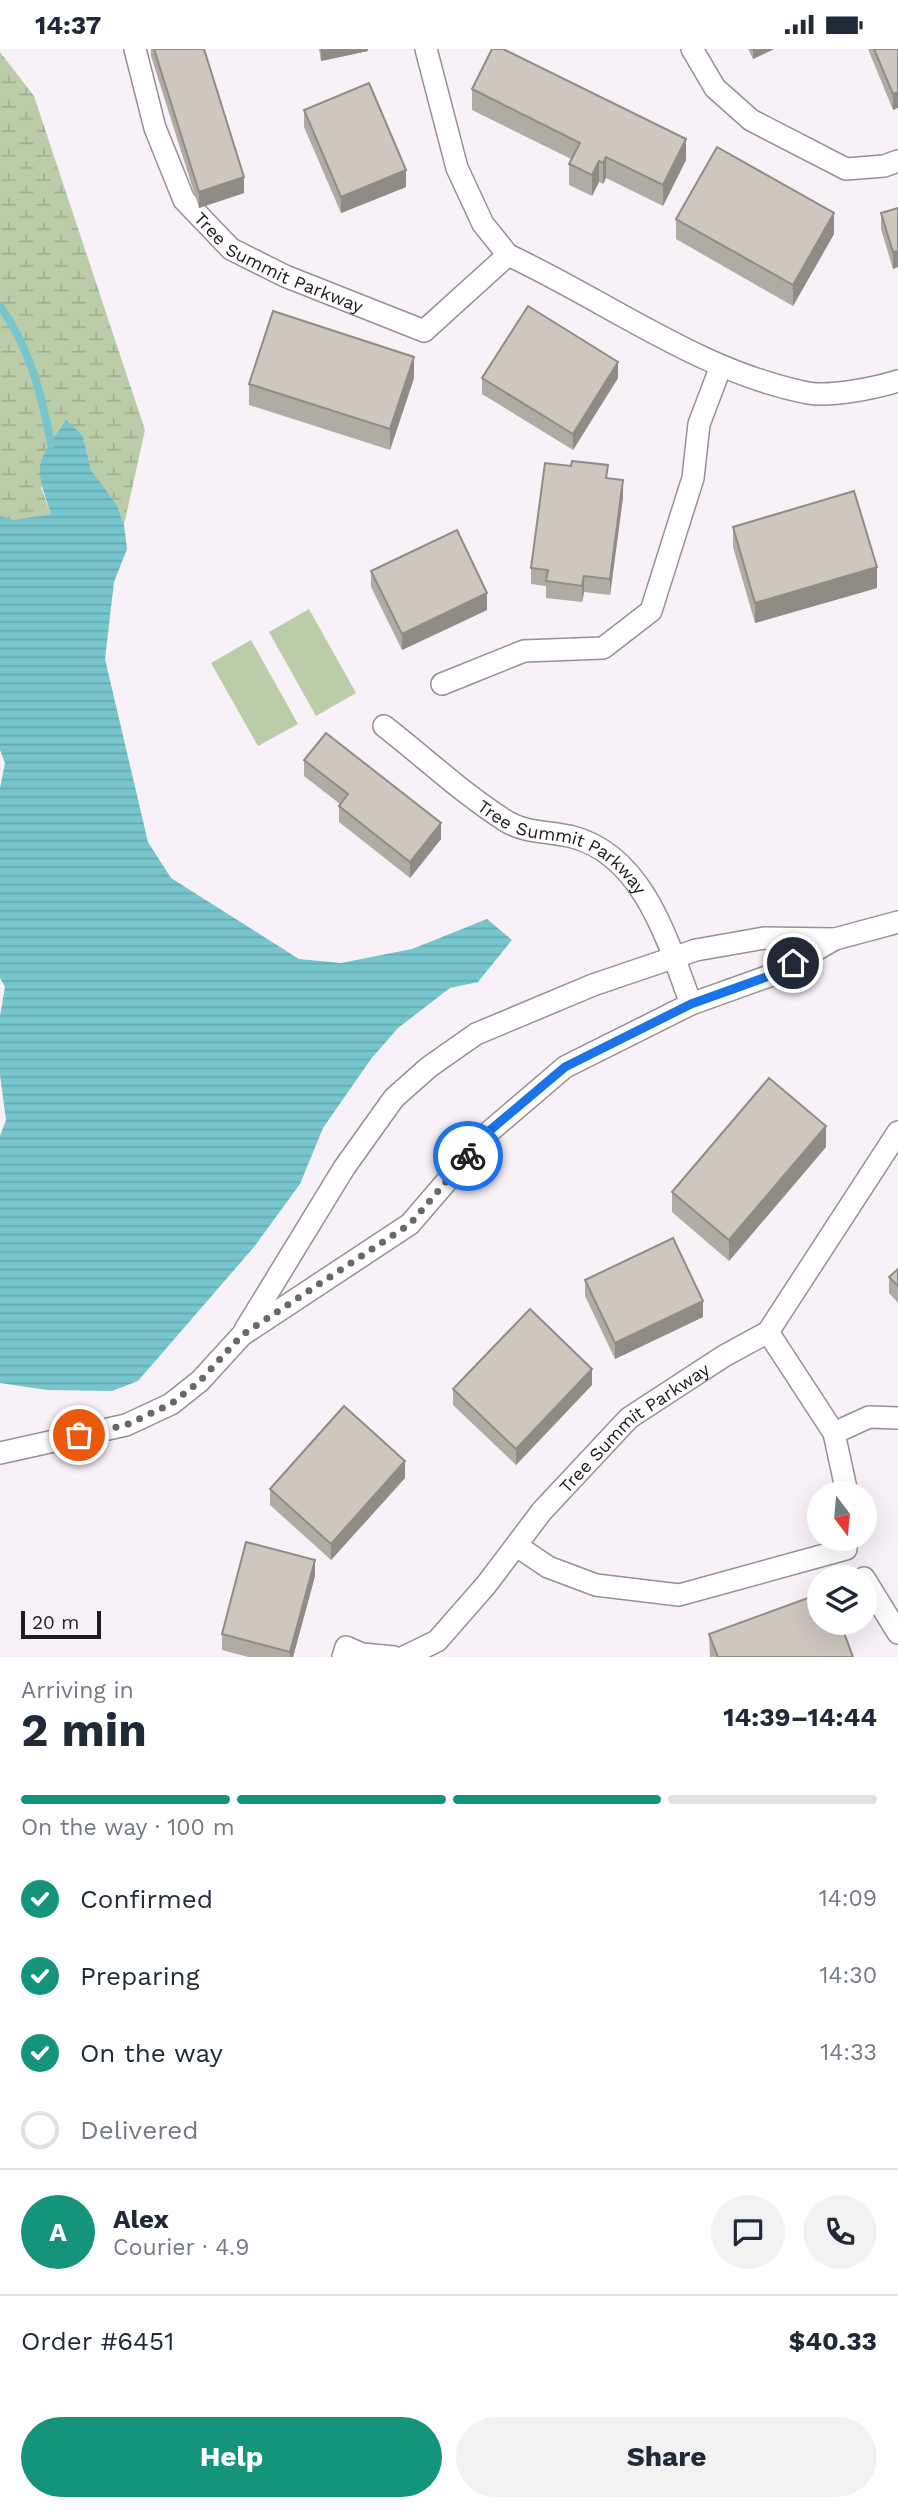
<!DOCTYPE html>
<meta charset="utf-8">
<style>
body{margin:0;font-family:"Work Sans",sans-serif;background:#f2f2f3;color:#1f2937;height:100vh;display:flex;flex-direction:column;font-size:26px;white-space:nowrap}
*{box-sizing:border-box;margin:0}
p{font-size:23px;color:#747a83}
.icon{flex:none;width:38px;height:38px;fill:none;stroke:currentColor;stroke-width:2;stroke-linecap:round;stroke-linejoin:round}
.map{position:relative;height:1608px;overflow:hidden}
.drawer{display:flex;flex-direction:column;background:#fff;flex:1}
.drawer>*{flex:none}
.needle{width:46px;rotate:164deg}
.controls{position:absolute;left:807px;top:1432px;display:grid;gap:14px}
.controls a{display:grid;place-items:center;width:70px;height:70px;border-radius:50%;background:#fff;box-shadow:0 7px 28px #0002;font-size:35px}
.scale{position:absolute;left:21px;bottom:18px;width:80px;box-sizing:border-box;padding-left:7px;border:4px solid #1e1b1e;border-top:0;font-size:19px;line-height:24px;white-space:nowrap;color:#1e1b1e;-webkit-text-stroke:5px #f9f1f8;paint-order:stroke}
.pin{position:absolute;display:grid;place-items:center;width:60px;height:60px;color:#fff;margin:-30px;border:4px solid #fff;border-radius:50%;box-shadow:0 2px 7px #0007}
.courier{position:absolute;display:grid;place-items:center;width:70px;height:70px;margin:-35px;border:5px solid #1a73e8;border-radius:50%;background:#fff;color:#222;box-shadow:0 2px 9px #0007}
.overview em{font-style:normal;font-weight:700}
.overview div{display:flex;flex-direction:column-reverse}
.overview{display:flex;align-items:center;justify-content:space-between;height:119px;padding:0 21px}
h1{font-size:46px;font-weight:700;line-height:52px}
.bar{display:grid;grid-template-columns:repeat(4,1fr);gap:10px 7px;align-content:center;height:84px;padding:0 21px}
.bar i{height:9px;border-radius:5px;background:#e0e1e3}
.bar .selected{background:#15947c}
.bar p{grid-column:span 4}
.line{display:flex;align-items:center;gap:18px;padding:0 21px;border-top:2px solid #e0e1e3}
.line div{flex:1}
.round{display:grid;place-items:center;flex:none;width:74px;height:74px;border-radius:37px;background:#f2f2f3}
ol{padding:0 21px;list-style:none}
li{display:flex;align-items:center;gap:21px;height:77px}
li p{margin-inline-start:auto}
li .icon{padding:7px;border-radius:50%;background:#15947c;color:#fff;stroke-width:4}
li:last-child{color:#747a83}
li i{width:38px;height:38px;border:4px solid #e0e1e3;border-radius:50%}
.cta{display:flex;gap:14px;margin-top:auto;padding:14px 21px}
.cta a{flex:1;height:80px;border-radius:42px;background:#15947c;color:#fff;font-size:28px;font-weight:700;line-height:80px;text-align:center}
.cta a+a{background:#f2f2f3;color:#1f2937}
.status{display:flex;justify-content:space-between;align-items:center;height:49px;padding:0 35px;background:#fff;direction:ltr}
.status svg{height:19px;fill:currentColor}
.map>svg:first-child{display:block}
.wetland{fill:url(#wetland-marsh)}
.garden{fill:#bbcda8}
.water{fill:url(#water-rules)}
.lines{fill:none;stroke-linecap:round;stroke-linejoin:round}
.stream{stroke:#77c6cd;stroke-width:8}
.minor-casing{stroke:#968f96;stroke-width:24}
.minor{stroke:#fff;stroke-width:21}
.wall{fill:#b0aba3}
.shaded-wall{fill:#908b85}
.building{fill:#cdc7be;stroke:#908b85;stroke-width:2}
.done{stroke:#6b666a;stroke-width:7;stroke-dasharray:0 12.6}
.route{stroke:#1a73e8;stroke-width:9}
.labels{text-anchor:middle;dominant-baseline:central;stroke-width:6;stroke-linejoin:round;paint-order:stroke}
.street-label{font-size:18px;fill:#1e1b1e;stroke:#f9f1f8}
</style>
<div class="status"><b>14:37</b><svg viewBox="0 0 49 12"><path d="M0 12V9h3v3zM5 12V6h3v6zM10 12V3h3v9zM15 12V0h3v12zM26 1h20v11H26zM47 4h2v5h-2z"/></svg></div>
<div class="map">
<svg width="898" height="1608" viewBox="0 0 898 1608">
<defs>
<pattern id="wetland-marsh" width="20" height="14" patternUnits="userSpaceOnUse" patternTransform="scale(1.75)"><rect width="20" height="14" fill="#bbcda8"/><path d="M1 5h8M5 5V1M11 12h8M15 12V8" fill="none" stroke="#a0af90"/></pattern>
<pattern id="water-rules" width="6" height="5" patternUnits="userSpaceOnUse" patternTransform="scale(1.75)"><rect width="6" height="5" fill="#77c6cd"/><path d="M0 2.5h6" fill="none" stroke="#66aab0"/></pattern>
</defs>
<rect width="100%" height="100%" fill="#f9f1f8"/>
<!-- wetland -->
<path class="wetland" d="M0,3L34,47L145,381L124,476L117,456L91,421L83,387L41,439L51,465L14,472L0,467Z"/>
<!-- garden -->
<path class="garden" d="M309,560L356,644L316,667L269,583Z
M251,591L298,675L258,697L211,614Z"/>
<!-- water -->
<path class="water" d="M66,371L83,387L91,421L117,456L124,476L127,500L114,533L105,610L148,793L171,829L299,910L341,914L412,900L487,870L512,891L478,933L450,939L398,979L371,1010L323,1079L300,1135L254,1198L138,1332L112,1342L47,1341L0,1334V1087L6,1071L0,1026V967L5,938L0,929V739L5,714L0,701V467L14,471L51,465C33,412 36,417 66,371Z"/>
<g class="lines">
<!-- stream -->
<path class="stream" d="M0,257C28,295 43,349 51,395"/>
<defs>
<g id="minor">
<path id="s1" d="M135,0L155,79L184,151L231,200L285,227L424,282L508,206"/>
<path d="M426,0L457,119L483,175L508,206C607,252 700,323 808,344C831,348 876,339 898,332"/>
<path d="M692,0L715,39L751,71L846,120L884,117L898,112"/>
<path d="M442,635L524,602L603,599L651,562L693,429L699,375L721,317"/>
<path id="s2" d="M384,677C424,708 463,745 506,772C527,785 550,782 573,788C644,807 668,893 691,955"/>
<path d="M245,1281L344,1119L394,1049L429,1018L476,985L593,936L696,901L764,889L834,890"/>
<path d="M768,1283L834,1384L847,1444"/>
<path d="M834,1384L869,1368L898,1369"/>
<path d="M0,1404L126,1376L171,1355L200,1332L242,1286L410,1175L489,1083L565,1018L691,955L772,926L835,890L898,873"/>
<path d="M517,1497L548,1518L596,1536L679,1546L846,1500"/>
<path d="M864,1529L898,1584"/>
<path d="M343,1608L346,1598L362,1605L394,1608"/>
<path id="s3" d="M404,1608L437,1592L486,1536L542,1462L629,1369L724,1307L768,1283L898,1083"/>
</g>
</defs>
<!-- minor casing -->
<use href="#minor" class="minor-casing"/>
<!-- minor -->
<use href="#minor" class="minor"/>
</g>
<!-- wall -->
<path class="wall" d="M151,0H204L244,144L199,159L151,7Z
M319,0H368V2L321,12Z
M748,0H774L753,10Z
M868,0H898L893,61Z
M472,40L686,111L663,157L606,129L603,135L599,133L592,147L569,136V115L571,110L472,61Z
M304,61L406,138L341,164L304,78Z
M898,159L893,220L881,180V164Z
M676,170L834,185L793,257L676,190Z
M414,329L390,401L249,356V335Z
M482,329H618L573,401L482,345Z
M608,429L623,448L610,546L584,543L582,553L546,549V537L531,535V519Z
M733,478L877,539L755,574L733,498Z
M371,522L487,561L402,601L371,538Z
M304,711L441,790L410,829L339,773V757L340,755L304,727Z
M826,1098L729,1212L672,1163V1143Z
M898,1220V1254L889,1244V1228Z
M585,1231L703,1268L615,1310L585,1247Z
M592,1336L516,1416L453,1356V1340Z
M405,1429L331,1511L270,1456V1440Z
M315,1527L293,1608H248L222,1601V1585Z
M709,1585L853,1608H710Z"/>
<!-- shaded-wall -->
<path class="shaded-wall" d="M321,0H368V2L321,12Z
M753,0H774L753,10Z
M898,43V59L893,61V45Z
M686,90V111L663,157V136Z
M606,108V129L603,135V114Z
M599,112V133L592,147V126Z
M406,121V138L341,164V148Z
M244,128V144L199,159V143Z
M834,164V185L793,257V236Z
M898,202V218L893,220V203Z
M414,308V329L390,401V380Z
M618,313V329L573,401V385Z
M623,431V448L610,546V530Z
M877,518V539L755,574V554Z
M584,527V543L582,553V537Z
M487,544V561L402,601V585Z
M441,774V790L410,829V813Z
M826,1077V1098L729,1212V1191Z
M703,1252V1268L615,1310V1294Z
M592,1320V1336L516,1416V1400Z
M405,1412V1429L331,1511V1495Z
M315,1511V1527L293,1608H290V1603Z"/>
<!-- building -->
<path class="building" d="M154,0H204L244,128L199,143Z
M492,0H503L686,90L663,136L606,108L603,114L599,112L592,126L569,115L580,94L472,40Z
M874,0H898V43L893,45Z
M369,34L406,121L341,148L304,61Z
M717,98L834,164L793,236L676,170Z
M898,159V202L893,203L881,164Z
M528,257L618,313L573,385L482,329Z
M273,262L414,308L390,380L249,335Z
M572,412L608,416L606,429L623,431L610,530L584,527L582,537L546,532L548,521L531,519L545,414L571,417Z
M854,442L877,518L755,554L733,478Z
M457,481L487,544L402,585L371,522Z
M326,684L441,774L410,813L339,757L348,745L304,711Z
M769,1029L826,1077L729,1191L672,1143Z
M673,1189L703,1252L615,1294L585,1231Z
M898,1220V1237L889,1228Z
M530,1260L592,1320L516,1400L453,1340Z
M344,1357L405,1412L331,1495L270,1440Z
M246,1493L315,1511L290,1603L222,1585Z
M819,1545V1573H840L853,1608H718L709,1585Z"/>
<g class="lines">
<!-- done -->
<path class="done" d="M79,1386L126,1376L171,1355L200,1332L242,1286L410,1175L468,1107"/>
<!-- route -->
<path class="route" d="M468,1107L488,1083L565,1018L691,955L772,926L793,914"/>
</g>
<g class="labels">
<!-- street labels -->
<g class="street-label">
<text stroke="none"><textPath href="#s1" startOffset="275">Tree Summit Parkway</textPath></text>
<text stroke="none"><textPath href="#s2" startOffset="219">Tree Summit Parkway</textPath></text>
<text stroke="none"><textPath href="#s3" startOffset="329">Tree Summit Parkway</textPath></text>
</g>
</g>
</svg>
<div class="controls">
<a><svg class="needle" viewBox="-14 -14 28 28"><path d="M0-13l5 13h-10z" fill="#e53935"/><path d="M0 13l5-13h-10z" fill="#747a83"/></svg></a>
<a><svg class="icon" aria-label="layers" viewBox="0 0 24 24"><path d="M12 4l9 5-9 5-9-5zM3 14l9 5 9-5"/></svg></a>
</div>
<div class="scale">20 m</div>
<div class="pin" style="left:79px;top:1386px;background:#ea580c"><svg class="icon" aria-label="bag" viewBox="0 0 24 24"><path d="M5 8h14l-1 12H6zM9 8a3 3 0 0 1 6 0"/></svg></div>
<div class="pin" style="left:793px;top:914px;background:#1f2937"><svg class="icon" aria-label="home" viewBox="0 0 24 24"><path d="M3 11l9-7 9 7M6 9v11h12V9"/></svg></div>
<div class="courier" style="left:468px;top:1107px"><svg class="icon" aria-label="bike" viewBox="0 0 24 24"><circle cx="6" cy="16" r="4"/><circle cx="18" cy="16" r="4"/><path d="M6 16l4-8h5l3 8M10 8l3 8H6M13 5h3"/></svg></div>
</div>
<section class="drawer">
<div class="overview"><div><h1>2 min</h1><p>Arriving in</p></div><em>14:39–14:44</em></div>
<div class="bar"><i class="selected"></i><i class="selected"></i><i class="selected"></i><i></i><p>On the way · 100 m</p></div>
<ol>
<li><svg class="icon" aria-label="check" viewBox="0 0 24 24"><path d="M5 12l5 5 9-10"/></svg>Confirmed<p>14:09</p></li>
<li><svg class="icon" aria-label="check" viewBox="0 0 24 24"><path d="M5 12l5 5 9-10"/></svg>Preparing<p>14:30</p></li>
<li><svg class="icon" aria-label="check" viewBox="0 0 24 24"><path d="M5 12l5 5 9-10"/></svg>On the way<p>14:33</p></li>
<li><i></i>Delivered</li>
</ol>
<div class="line" style="height:126px"><b class="round" style="background:#15947c;color:#fff">A</b><div><b>Alex</b><p>Courier · 4.9</p></div><a class="round"><svg class="icon" aria-label="chat" viewBox="0 0 24 24"><path d="M4 5h16v11H9l-5 4z"/></svg></a><a class="round"><svg class="icon" aria-label="phone" viewBox="0 0 24 24"><path d="M5 4h4l2 5-3 2q2 4 5 5l2-3 5 2v4C11 20 4 13 5 4z"/></svg></a></div>
<div class="line" style="height:91px"><div>Order #6451</div><b>$40.33</b></div>
<div class="cta"><a>Help</a><a>Share</a></div>
</section>
